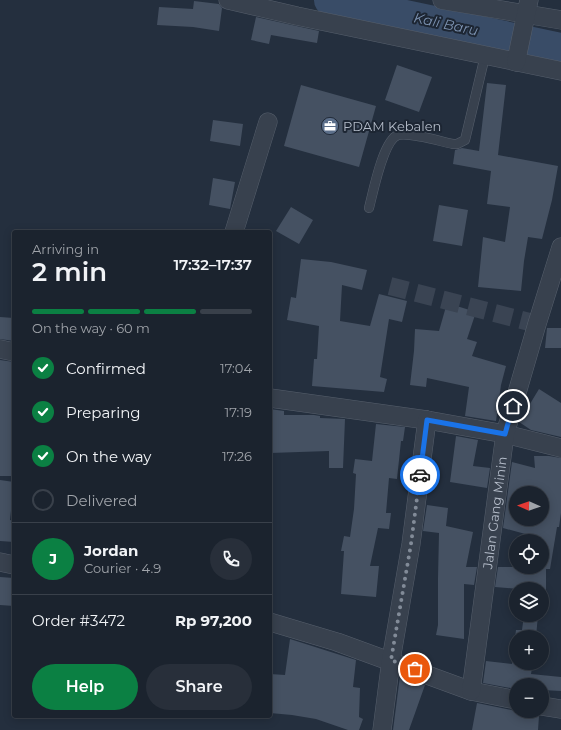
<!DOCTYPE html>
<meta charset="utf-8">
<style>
body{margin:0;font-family:Montserrat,sans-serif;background:#282f3a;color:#f1f3f6;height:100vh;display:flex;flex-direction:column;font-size:15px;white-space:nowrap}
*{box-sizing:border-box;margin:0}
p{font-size:13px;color:#a0a4aa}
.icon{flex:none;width:22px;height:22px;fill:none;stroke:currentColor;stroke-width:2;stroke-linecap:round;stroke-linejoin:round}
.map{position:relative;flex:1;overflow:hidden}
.side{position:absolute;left:12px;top:230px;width:260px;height:488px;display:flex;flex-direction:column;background:#1b232e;border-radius:4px;box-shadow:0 2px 10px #0003,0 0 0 1px #39404a}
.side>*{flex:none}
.needle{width:26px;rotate:272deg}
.buttons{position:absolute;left:509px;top:486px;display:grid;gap:8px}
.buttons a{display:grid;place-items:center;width:40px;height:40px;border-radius:50%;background:#1b232e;box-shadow:0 2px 10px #0003,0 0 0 1px #39404a;font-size:20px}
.pin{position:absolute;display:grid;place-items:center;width:34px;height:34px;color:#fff;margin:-17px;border:2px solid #fff;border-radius:50%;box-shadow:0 1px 4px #0007}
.courier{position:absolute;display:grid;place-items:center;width:40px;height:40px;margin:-20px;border:3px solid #1a73e8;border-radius:50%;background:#fff;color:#222;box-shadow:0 1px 5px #0007}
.summary em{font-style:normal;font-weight:600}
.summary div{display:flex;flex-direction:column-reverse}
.summary{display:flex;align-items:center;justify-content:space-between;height:68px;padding:0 20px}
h1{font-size:26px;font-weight:600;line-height:30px}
.bar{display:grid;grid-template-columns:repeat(4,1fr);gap:6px 4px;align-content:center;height:48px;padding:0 20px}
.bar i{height:5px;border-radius:3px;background:#39404a}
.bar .selected{background:#0b8043}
.bar p{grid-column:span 4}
.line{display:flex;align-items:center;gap:10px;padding:0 20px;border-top:1px solid #39404a}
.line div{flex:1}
.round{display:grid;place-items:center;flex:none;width:42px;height:42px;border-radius:21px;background:#282f3a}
ol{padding:0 20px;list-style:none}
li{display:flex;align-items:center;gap:12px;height:44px}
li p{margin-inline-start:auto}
li .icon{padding:4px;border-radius:50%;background:#0b8043;color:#fff;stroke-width:4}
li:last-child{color:#a0a4aa}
li i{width:22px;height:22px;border:2px solid #39404a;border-radius:50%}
.action{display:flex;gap:8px;margin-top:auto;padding:8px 20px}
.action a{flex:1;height:46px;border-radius:24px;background:#0b8043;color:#fff;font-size:16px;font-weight:600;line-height:46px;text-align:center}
.action a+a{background:#282f3a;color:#f1f3f6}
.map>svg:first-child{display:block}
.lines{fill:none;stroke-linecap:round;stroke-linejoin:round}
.river{stroke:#394c67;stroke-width:32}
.building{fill:#455162;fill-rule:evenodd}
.street-tunnel{stroke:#3a4453;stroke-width:18;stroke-dasharray:18 9;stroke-linecap:butt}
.lane-casing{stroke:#565f6c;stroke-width:10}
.street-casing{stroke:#565f6c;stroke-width:19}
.lane{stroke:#38414e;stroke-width:9}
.street{stroke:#38414e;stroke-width:18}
.done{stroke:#828b98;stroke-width:4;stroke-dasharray:0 7.2}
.route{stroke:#1a73e8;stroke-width:5}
.labels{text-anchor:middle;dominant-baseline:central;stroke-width:4;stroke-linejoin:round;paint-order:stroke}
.poi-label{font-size:13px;fill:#b4bcc9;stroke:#1d2633;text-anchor:start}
.street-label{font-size:13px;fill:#b4bcc9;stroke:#1d2633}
.water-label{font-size:14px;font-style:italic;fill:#7c92b1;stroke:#1d2633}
</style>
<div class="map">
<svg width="561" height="730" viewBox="0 0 561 730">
<rect width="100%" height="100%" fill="#242f3e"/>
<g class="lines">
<!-- river -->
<path class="river" d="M330,0L561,49"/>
</g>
<!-- building -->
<path class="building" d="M194,1L219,4L222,8L219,31L193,27L157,25L159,7L193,9Z
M256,17L319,31L317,43L271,35L269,44L251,40Z
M397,65L432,77L419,112L385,100Z
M487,83L506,85L498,155L558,166L552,200L542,239L528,237L524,261L521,291L478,287L483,237L505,242L510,207L487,204L491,171L453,164L455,150L462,148L479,151Z
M301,85L376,106L359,167L284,146Z
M213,120L243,124L240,146L210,141Z
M213,178L235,182L230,209L209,205Z
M439,205L468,210L462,246L433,241Z
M291,207L313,220L299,244L276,231Z
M301,259L331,262L367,270L362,290L342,285L340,321L370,326L379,294L407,301L402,322L389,319L380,377L387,379L384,392L312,386L314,359H317L319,326L287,320L291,297L296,298Z
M447,303L476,312L467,339L477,342L472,356L506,366L501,385L496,421L465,416L469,387L427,378L426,387L410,385L414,351L415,329L439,331Z
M0,317L14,318V341L0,339Z
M547,328H561V348H545Z
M0,360L14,362L12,398H14V431L12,476H0Z
M539,389L561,403V437L531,430L519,422Z
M270,409L284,411V415H314L320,416V418L345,419L343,468H329V451L270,453Z
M376,424L405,427L403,441H401L397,479L389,478L386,513H391L389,529L378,528L370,566H379L376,597L341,594L344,551H341L344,536L350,537L354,509L356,474L353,473L355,459L372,461Z
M456,436L478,440L473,466L490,468L487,488L450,482Z
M534,456H549L561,458V513L559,527H557L550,569H546V602H542V589H519L495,587L498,567H542V541H528L529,535L503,528L512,462L535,468ZM516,493H542V519H516Z
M0,480L14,482L10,520L14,521V542L0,541Z
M427,505L448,508L446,526L473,532L466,567H477L474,585L464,584V639L436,635L438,625V578L439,533L423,531Z
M0,577L14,578V606L0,605Z
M524,615H538L536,637H516V663H533L531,674L561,677V691L542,690V685H516V689L483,683L486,661L512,664L516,630H522Z
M290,639L356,660L353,687L360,688L359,717L363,719L359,730H348L316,719L292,715L270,713V674L285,675Z
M400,676L425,685L409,730H393Z
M477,703L516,711H533L539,716L538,730H472Z"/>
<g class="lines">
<!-- street-tunnel -->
<path class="street-tunnel" d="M390,286L537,324"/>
<defs>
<path id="lane" d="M369,208C373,193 383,140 398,135C410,132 439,141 453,144H457L465,140L485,56"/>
<g id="street">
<path d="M228,0L297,16L561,71"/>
<path d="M442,0L561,20"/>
<path d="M516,62L529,0"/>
<path d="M234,232L268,122"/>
<path d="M0,349L14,352"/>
<path d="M270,398L427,420L505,434L561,448"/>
<path d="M0,562L14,565"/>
<path d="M270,622L337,642L471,691L516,700"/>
<path id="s1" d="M471,691L505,434L537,324L561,247"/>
<path d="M542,706L561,709"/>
<path d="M382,730L391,660L411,544L427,420"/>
</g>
</defs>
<!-- lane casing -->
<use href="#lane" class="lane-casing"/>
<!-- street casing -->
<use href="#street" class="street-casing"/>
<!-- lane -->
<use href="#lane" class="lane"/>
<!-- street -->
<use href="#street" class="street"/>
</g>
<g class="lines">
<!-- done -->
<path class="done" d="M415,669L391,660L411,544L420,475"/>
<!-- route -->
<path class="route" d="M420,475L427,420L505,434L513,406"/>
</g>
<!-- icons -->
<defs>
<symbol id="office-disc" viewBox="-11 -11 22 22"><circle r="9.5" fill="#5c6f8a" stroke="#1d2633"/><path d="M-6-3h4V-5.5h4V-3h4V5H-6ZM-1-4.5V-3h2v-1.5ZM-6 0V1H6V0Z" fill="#fff"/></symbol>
</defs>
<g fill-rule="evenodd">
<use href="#office-disc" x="320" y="116" width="20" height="20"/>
</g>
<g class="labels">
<!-- poi labels -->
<g class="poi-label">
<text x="343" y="126">PDAM Kebalen</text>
</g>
<!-- street labels -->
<g class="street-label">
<text stroke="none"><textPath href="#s1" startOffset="180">Jalan Gang Minin</textPath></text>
</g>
<!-- water labels -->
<g class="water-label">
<text transform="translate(446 24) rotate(12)">Kali Baru</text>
</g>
</g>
</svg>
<div class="buttons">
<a><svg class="needle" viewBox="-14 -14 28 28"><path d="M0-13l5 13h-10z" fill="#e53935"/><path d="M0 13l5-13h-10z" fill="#a0a4aa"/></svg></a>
<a><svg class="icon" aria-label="locate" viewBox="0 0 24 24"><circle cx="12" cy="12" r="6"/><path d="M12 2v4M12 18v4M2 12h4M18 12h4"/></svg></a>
<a><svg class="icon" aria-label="layers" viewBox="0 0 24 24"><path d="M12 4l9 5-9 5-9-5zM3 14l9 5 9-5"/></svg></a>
<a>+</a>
<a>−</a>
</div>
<div class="pin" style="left:415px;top:669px;background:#ea580c"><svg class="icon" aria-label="bag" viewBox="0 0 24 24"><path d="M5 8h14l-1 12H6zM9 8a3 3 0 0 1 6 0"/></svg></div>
<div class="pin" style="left:513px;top:406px;background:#1f2937"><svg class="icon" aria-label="home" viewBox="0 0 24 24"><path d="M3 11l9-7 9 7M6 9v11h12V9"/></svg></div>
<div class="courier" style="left:420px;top:475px"><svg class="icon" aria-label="car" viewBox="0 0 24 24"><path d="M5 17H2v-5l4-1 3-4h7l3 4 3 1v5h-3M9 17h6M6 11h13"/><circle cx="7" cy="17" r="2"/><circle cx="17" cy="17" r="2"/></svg></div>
<section class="side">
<div class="summary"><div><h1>2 min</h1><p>Arriving in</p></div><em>17:32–17:37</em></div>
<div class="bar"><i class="selected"></i><i class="selected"></i><i class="selected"></i><i></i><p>On the way · 60 m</p></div>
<ol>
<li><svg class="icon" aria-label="check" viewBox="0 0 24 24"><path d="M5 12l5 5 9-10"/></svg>Confirmed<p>17:04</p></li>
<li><svg class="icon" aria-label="check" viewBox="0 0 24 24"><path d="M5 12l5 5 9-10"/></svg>Preparing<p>17:19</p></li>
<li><svg class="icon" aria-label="check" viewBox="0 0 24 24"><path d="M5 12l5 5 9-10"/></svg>On the way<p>17:26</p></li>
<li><i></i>Delivered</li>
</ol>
<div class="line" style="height:72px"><b class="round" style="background:#0b8043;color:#fff">J</b><div><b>Jordan</b><p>Courier · 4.9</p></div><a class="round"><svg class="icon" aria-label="phone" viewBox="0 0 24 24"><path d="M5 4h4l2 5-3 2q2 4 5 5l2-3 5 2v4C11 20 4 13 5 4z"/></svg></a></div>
<div class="line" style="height:52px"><div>Order #3472</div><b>Rp 97,200</b></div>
<div class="action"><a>Help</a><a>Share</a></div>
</section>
</div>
